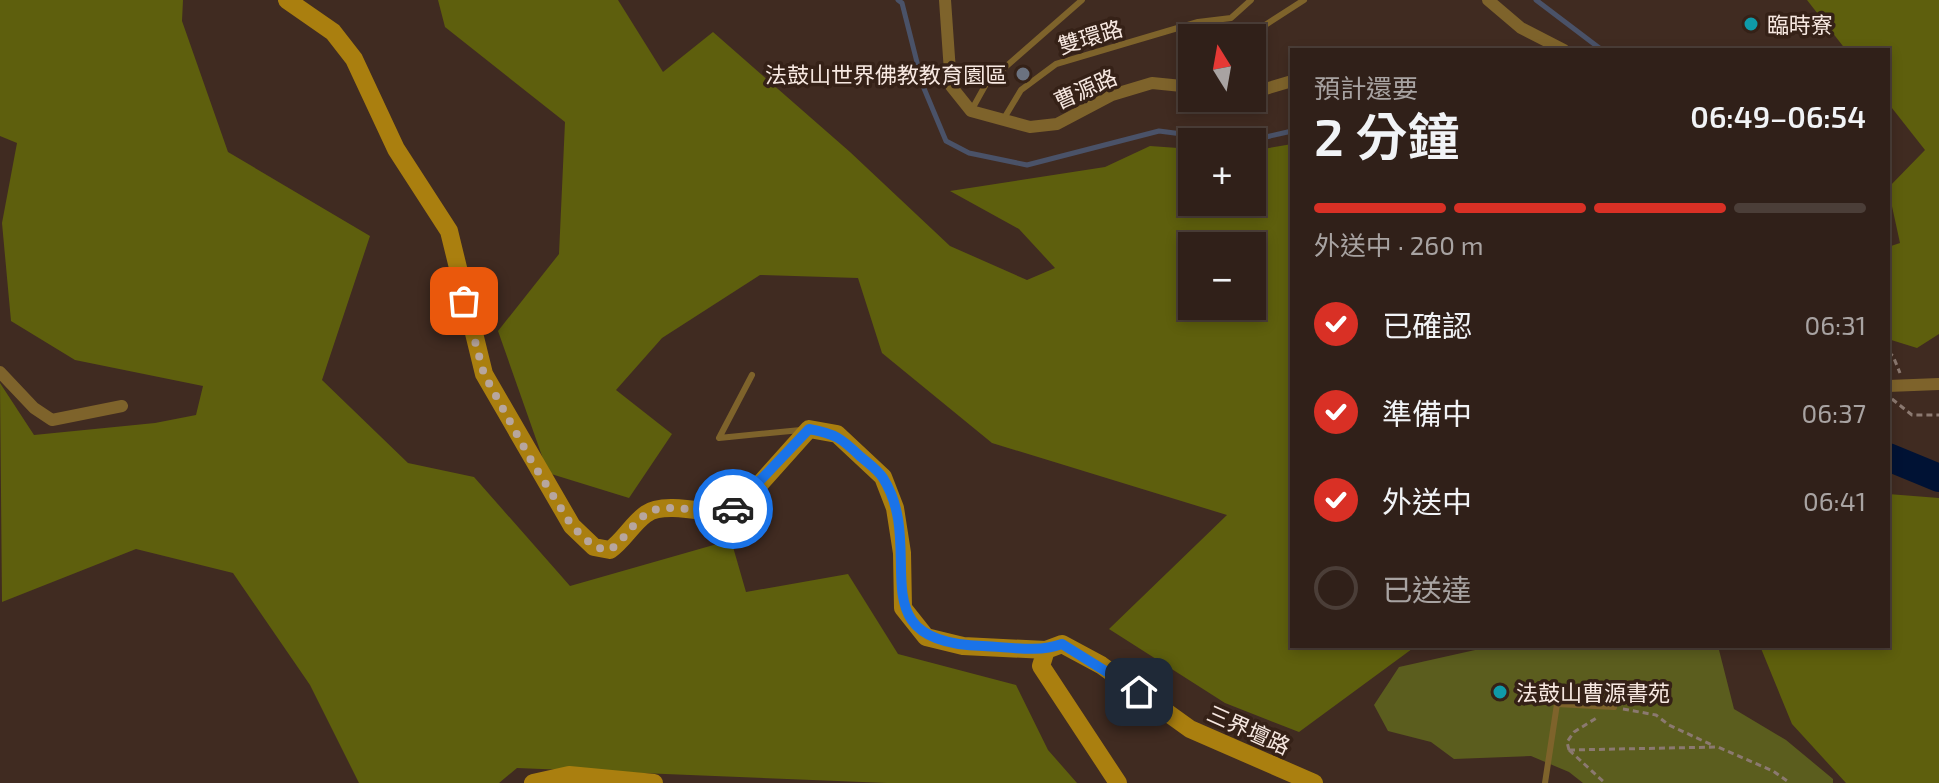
<!DOCTYPE html>
<html lang="zh-TW">
<meta charset="utf-8">
<style>
body{margin:0;font-family:"Exo 2","Noto Sans TC",sans-serif;background:#382822;color:#f1f3f6;height:100vh;display:flex;flex-direction:column;font-size:30px;white-space:nowrap}
*{box-sizing:border-box;margin:0}
p{font-size:26px;color:#a8a3a2}
.icon{flex:none;width:44px;height:44px;fill:none;stroke:currentColor;stroke-width:2;stroke-linecap:round;stroke-linejoin:round}
.map{position:relative;flex:1;overflow:hidden}
.drawer{position:absolute;left:1290px;top:48px;width:600px;height:600px;display:flex;flex-direction:column;background:#302019;border-radius:0px;box-shadow:0 4px 12px #0003,0 0 0 2px #4b3e38}
.drawer>*{flex:none}
.needle{width:52px;rotate:349deg}
.tools{position:absolute;left:1178px;top:24px;display:grid;gap:16px}
.tools a{display:grid;place-items:center;width:88px;height:88px;border-radius:0px;background:#302019;box-shadow:0 4px 12px #0003,0 0 0 2px #4b3e38;font-size:40px}
.pin{position:absolute;display:grid;place-items:center;width:68px;height:68px;color:#fff;margin:-34px;border-radius:16px;box-shadow:0 4px 12px #0006}
.courier{position:absolute;display:grid;place-items:center;width:80px;height:80px;margin:-40px;border:6px solid #1a73e8;border-radius:50%;background:#fff;color:#222;box-shadow:0 2px 10px #0007}
.headline em{font-style:normal;font-weight:600}
.headline div{display:flex;flex-direction:column-reverse}
.headline{display:flex;align-items:center;justify-content:space-between;height:136px;padding:0 24px}
h1{font-size:52px;font-weight:600;line-height:60px}
.bar{display:grid;grid-template-columns:repeat(4,1fr);gap:12px 8px;align-content:center;height:96px;padding:0 24px}
.bar i{height:10px;border-radius:6px;background:#4b3e38}
.bar .on{background:#d93025}
.bar p{grid-column:span 4}
ol{padding:0 24px;list-style:none}
li{display:flex;align-items:center;gap:24px;height:88px}
li p{margin-inline-start:auto}
li .icon{padding:8px;border-radius:50%;background:#d93025;color:#fff;stroke-width:4}
li:last-child{color:#a8a3a2}
li i{width:44px;height:44px;border:4px solid #4b3e38;border-radius:50%}
.map>svg:first-child{display:block}
.green{fill:#5b5d1e}
.forest{fill:#5e5f0d;fill-rule:evenodd}
.lines{fill:none;stroke-linecap:round;stroke-linejoin:round}
.stream{stroke:#4a5268;stroke-width:5}
.river{stroke:#001234;stroke-width:28}
.path{stroke:#8b7970;stroke-width:3;stroke-dasharray:6 4;stroke-linecap:butt}
.lane{stroke:#7e632b;stroke-width:6}
.street{stroke:#7e632b;stroke-width:12}
.secondary{stroke:#aa7f0f;stroke-width:18}
.done{stroke:#b7a69e;stroke-width:8;stroke-dasharray:0 14.4}
.route{stroke:#1a73e8;stroke-width:10}
.culture-dot{fill:#0f9aa8;stroke:#352117;stroke-width:3}
.worship-dot{fill:#6b7280;stroke:#352117;stroke-width:3}
.labels{text-anchor:middle;dominant-baseline:central;stroke-width:7;stroke-linejoin:round;paint-order:stroke}
.poi-label{font-size:22px;fill:#f7e8e1;stroke:#352117;text-anchor:start}
.street-label{font-size:22px;fill:#f7e8e1;stroke:#352117}
</style>
<div class="map">
<svg width="1939" height="783" viewBox="0 0 1939 783">
<rect width="100%" height="100%" fill="#402b21"/>
<!-- green -->
<path class="green" d="M1493,646H1718L1734,709L1786,740L1833,779V783H1583L1569,772L1531,756L1454,759L1431,742L1388,731L1374,705L1399,667Z"/>
<!-- forest -->
<path class="forest" d="M0,0H183L182,21L228,152L370,236L322,380L408,463L474,477L570,586L731,540L746,592L848,574L898,654L1016,685L1048,750L1077,783H887L517,768L499,783H359L310,685L233,573L136,549L2,602L0,383L34,435L155,423L196,415L203,386L75,360L11,321L2,223L17,143L0,136Z
M438,0H618L663,72L713,32L850,152L950,246L1027,280L1055,268L1019,229L950,191L1105,167L1150,146L1192,149V202H1252V151L1292,144V646H1416L1299,732L1225,703L1109,629L1227,515L992,443L882,353L858,278L760,275L662,338L616,390L672,434L629,498L548,473L498,331L559,254L565,122L445,27ZM1192,246H1252V306H1192Z
M1807,0H1939V334L1917,348L1888,339V247L1900,243L1888,188L1925,150L1888,103V50H1846Z
M1888,494L1939,498V783H1846L1792,724L1760,646H1888Z"/>
<g class="lines">
<!-- stream -->
<path class="stream" d="M898,0L902,3L923,86L946,141L969,153L1027,165L1159,131L1244,142L1292,131
M1536,0L1602,50"/>
<!-- river -->
<path class="river" d="M1888,457L1939,478"/>
<!-- path -->
<path class="path" d="M1888,352L1893,356L1900,373
M1892,399L1912,415H1939
M1623,709L1656,715L1669,725L1714,746
M1569,750L1718,747L1773,771L1790,783
M1569,750L1567,742L1574,732L1598,717
M1569,750L1605,783"/>
<!-- lane -->
<path class="lane" d="M1212,21L1239,38
M1245,38L1304,0
M971,111L986,84L1082,0
M1003,120L1021,90L1056,64L1198,22L1231,18L1251,0
M752,375L719,438L801,430
M1545,783L1557,704L1614,707"/>
<!-- street -->
<path class="street" d="M945,0L951,86L971,111L1030,127L1057,124L1112,95L1152,83L1192,87
M1488,0L1521,28L1564,50
M1252,93L1292,81
M1227,98H1234
M0,372L34,408L52,420L122,406
M1888,386L1939,384"/>
<!-- secondary -->
<path class="secondary" d="M287,0L333,32L354,59L396,149L449,231L484,374L572,526L594,547L610,550C624,540 632,524 646,514C663,501 706,513 727,514L758,486L809,429L837,434L883,477L895,508L902,553L903,608L926,637L963,646L1046,650L1062,644L1101,665L1190,729L1314,783
M1046,650L1041,666L1118,783
M533,783L569,775L654,783"/>
</g>
<g class="lines">
<!-- done -->
<path class="done" d="M464,301L484,374L532,462L572,526L594,547L610,550C624,540 632,524 646,514C663,501 706,513 727,514L733,509"/>
<!-- route -->
<path class="route" d="M733,509L809,429C836,434 841,438 861,457C868,463 878,470 883,478C929,551 854,643 983,646C1010,647 1037,653 1062,644L1139,692"/>
</g>
<!-- markers -->
<g class="culture-dot">
<circle cx="1751" cy="24" r="8"/>
<circle cx="1500" cy="692" r="8"/>
</g>
<circle class="worship-dot" cx="1023" cy="74" r="8"/>
<g class="labels">
<!-- poi labels -->
<g class="poi-label">
<text x="1767" y="24">臨時寮</text>
<text x="1007" y="74" text-anchor="end">法鼓山世界佛教教育園區</text>
<text x="1516" y="692">法鼓山曹源書苑</text>
</g>
<!-- street labels -->
<g class="street-label">
<text transform="translate(1090 36) rotate(-17)">雙環路</text>
<text transform="translate(1085 88) rotate(-24)">曹源路</text>
<text transform="translate(1249 729) rotate(24)">三界壇路</text>
</g>
</g>
</svg>
<div class="tools">
<a><svg class="needle" viewBox="-14 -14 28 28"><path d="M0-13l5 13h-10z" fill="#e53935"/><path d="M0 13l5-13h-10z" fill="#a8a3a2"/></svg></a>
<a>+</a>
<a>−</a>
</div>
<div class="pin" style="left:464px;top:301px;background:#ea580c"><svg class="icon" aria-label="bag" viewBox="0 0 24 24"><path d="M5 8h14l-1 12H6zM9 8a3 3 0 0 1 6 0"/></svg></div>
<div class="pin" style="left:1139px;top:692px;background:#1f2937"><svg class="icon" aria-label="home" viewBox="0 0 24 24"><path d="M3 11l9-7 9 7M6 9v11h12V9"/></svg></div>
<div class="courier" style="left:733px;top:509px"><svg class="icon" aria-label="car" viewBox="0 0 24 24"><path d="M5 17H2v-5l4-1 3-4h7l3 4 3 1v5h-3M9 17h6M6 11h13"/><circle cx="7" cy="17" r="2"/><circle cx="17" cy="17" r="2"/></svg></div>
<section class="drawer">
<div class="headline"><div><h1>2 分鐘</h1><p>預計還要</p></div><em>06:49–06:54</em></div>
<div class="bar"><i class="on"></i><i class="on"></i><i class="on"></i><i></i><p>外送中 · 260 m</p></div>
<ol>
<li><svg class="icon" aria-label="check" viewBox="0 0 24 24"><path d="M5 12l5 5 9-10"/></svg>已確認<p>06:31</p></li>
<li><svg class="icon" aria-label="check" viewBox="0 0 24 24"><path d="M5 12l5 5 9-10"/></svg>準備中<p>06:37</p></li>
<li><svg class="icon" aria-label="check" viewBox="0 0 24 24"><path d="M5 12l5 5 9-10"/></svg>外送中<p>06:41</p></li>
<li><i></i>已送達</li>
</ol>
</section>
</div>
